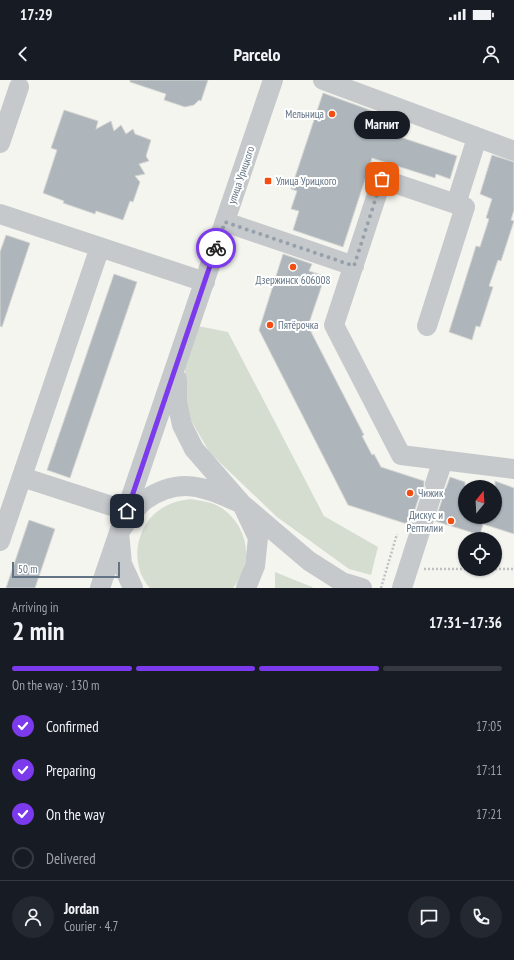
<!DOCTYPE html>
<meta charset="utf-8">
<style>
body{margin:0;font-family:"PT Sans Narrow",sans-serif;background:#242831;color:#f1f3f6;height:100vh;display:flex;flex-direction:column;font-size:15px;white-space:nowrap}
*{box-sizing:border-box;margin:0}
p{font-size:13px;color:#9ea1a6}
.icon{flex:none;width:22px;height:22px;fill:none;stroke:currentColor;stroke-width:2;stroke-linecap:round;stroke-linejoin:round}
.map{position:relative;height:508px;overflow:hidden}
.drawer{display:flex;flex-direction:column;background:#171b24;flex:1}
.drawer>*{flex:none}
.needle{width:26px;rotate:18deg}
.tools{position:absolute;left:458px;top:400px;display:grid;gap:8px}
.tools a{display:grid;place-items:center;width:44px;height:44px;border-radius:50%;background:#171b24;box-shadow:0 1px 3px #0004;font-size:20px}
.scale{position:absolute;left:12px;bottom:10px;width:108px;box-sizing:border-box;padding-left:4px;border:2px solid #617384;border-top:0;font-size:11px;line-height:14px;white-space:nowrap;color:#617384;-webkit-text-stroke:3px #fff;paint-order:stroke}
.pin{position:absolute;display:grid;place-items:center;width:34px;height:34px;color:#fff;margin:-17px;border-radius:8px;box-shadow:0 2px 6px #0006}
.courier{position:absolute;display:grid;place-items:center;width:40px;height:40px;margin:-20px;border:3px solid #7c3aed;border-radius:50%;background:#fff;color:#222;box-shadow:0 1px 5px #0007}
.bubble{position:absolute;height:28px;border-radius:14px;background:#171b24;box-shadow:0 1px 3px #0004;font-size:13px;font-weight:700;line-height:28px;text-align:center}
.overview em{font-style:normal;font-weight:700}
.overview div{display:flex;flex-direction:column-reverse}
.overview{display:flex;align-items:center;justify-content:space-between;height:68px;padding:0 12px}
h1{font-size:26px;font-weight:700;line-height:30px}
.bar{display:grid;grid-template-columns:repeat(4,1fr);gap:6px 4px;align-content:center;height:48px;padding:0 12px}
.bar i{height:5px;border-radius:3px;background:#363941}
.bar .current{background:#7c3aed}
.bar p{grid-column:span 4}
.line{display:flex;align-items:center;gap:10px;padding:0 12px;border-top:1px solid #363941}
.line div{flex:1}
.round{display:grid;place-items:center;flex:none;width:42px;height:42px;border-radius:21px;background:#242831}
ol{padding:0 12px;list-style:none}
li{display:flex;align-items:center;gap:12px;height:44px}
li p{margin-inline-start:auto}
li .icon{padding:4px;border-radius:50%;background:#7c3aed;color:#fff;stroke-width:4}
li:last-child{color:#9ea1a6}
li i{width:22px;height:22px;border:2px solid #363941;border-radius:50%}
.status{display:flex;justify-content:space-between;align-items:center;height:28px;padding:0 20px;background:#171b24;direction:ltr}
.status svg{height:11px;fill:currentColor}
header{display:flex;justify-content:space-between;align-items:center;height:52px;padding:0 12px;background:#171b24;font-size:18px;font-weight:700}
.map>svg:first-child{display:block}
.green{fill:#d5ddd1}
.building{fill:#aeb6bb;stroke:#d6d6d3}
.lines{fill:none;stroke-linecap:round;stroke-linejoin:round}
.path{stroke:#bfc0c2;stroke-width:2.5;stroke-dasharray:2 2;stroke-linecap:butt}
.minor{stroke:#c6c9cc;stroke-width:20}
.done{stroke:#95a0aa;stroke-width:4;stroke-dasharray:0 7.2}
.route{stroke:#7c3aed;stroke-width:5}
.poi-dot{fill:#f34d11;stroke:#fff;stroke-width:1.5}
.labels{text-anchor:middle;dominant-baseline:central;stroke-width:4;stroke-linejoin:round;paint-order:stroke}
.poi-label{font-size:11px;fill:#617384;stroke:#fff;text-anchor:start}
.street-label{font-size:11px;fill:#617384;stroke:#fff}
</style>
<div class="status"><b>17:29</b><svg viewBox="0 0 49 12"><path d="M0 12V9h3v3zM5 12V6h3v6zM10 12V3h3v9zM15 12V0h3v12zM26 1h20v11H26zM47 4h2v5h-2z"/></svg></div>
<header><svg class="icon" aria-label="back" viewBox="0 0 24 24"><path d="M15 5l-7 7 7 7"/></svg>Parcelo<svg class="icon" aria-label="person" viewBox="0 0 24 24"><circle cx="12" cy="8" r="4"/><path d="M4 21q1-7 8-7t8 7"/></svg></header>
<div class="map">
<svg width="514" height="508" viewBox="0 0 514 508">
<rect width="100%" height="100%" fill="#f5f5f0"/>
<!-- green -->
<path class="green" d="M198,246L228,252L324,436L378,467L371,495L349,489L277,437L210,373L189,337L185,310V285Z
M191,419C202,421 214,422 223,429C249,448 254,483 233,508H150C128,485 136,442 164,427C173,422 181,420 191,419Z
M275,492L312,507L313,508H275Z"/>
<!-- building -->
<path class="building" d="M130,0H208L201,21L199,20L194,25L185,27L164,20L166,14L130,2Z
M323,13L381,34L376,49L457,76L450,99L436,94L435,98L372,78L343,167L293,150L299,131L291,129L297,111L291,109Z
M64,30L98,41L96,49L111,41L114,51L121,45L126,54L133,49L135,54L151,60L146,76L149,81L139,84L145,94L135,96L140,102L133,122L130,121L123,140L96,131L95,134L63,123L64,121L43,113L57,70L51,68Z
M492,75L514,82V130L511,140L514,141L501,181L498,180L489,206L493,207L480,247L476,246L472,260L449,252L476,166L480,167L489,139L486,138L492,119L480,114Z
M6,155L30,163L2,247L0,246V172Z
M283,174L312,184L309,191L325,196L308,246L364,355L362,356L372,375L374,374L381,387L424,401V408L420,414L410,445L348,425L259,250Z
M114,194L137,202L70,398L47,390Z
M450,397L465,402V437H495V401L514,408V454L483,444L480,455L435,441L442,420V413L446,408Z
M29,440L55,449L35,508H6Z"/>
<g class="lines">
<!-- path -->
<path class="path" d="M424,489H465
M495,489H514
M381,508L397,454"/>
<!-- minor -->
<path class="minor" d="M323,0L514,71
M0,63L19,7
M456,124L477,58
M0,134L205,202
M225,142L354,186
M427,246L465,127L382,99L334,245L401,375L514,389
M177,299V322L182,345L194,369L242,424L309,481L342,502L362,508
M22,397L127,431
M435,404L443,380
M0,461L100,167
M100,508L273,0
M133,508L122,484L119,452C127,442 135,427 145,420C181,395 207,408 242,424L258,458L255,486L246,508
M402,508L431,417"/>
</g>
<g class="lines">
<!-- done -->
<path class="done" d="M216,168L225,142L354,186L382,99"/>
<!-- route -->
<path class="route" d="M127,431L216,168"/>
</g>
<!-- markers -->
<g class="poi-dot">
<circle cx="332" cy="34" r="4"/>
<rect x="264" y="97" width="8" height="8" rx="2"/>
<circle cx="293" cy="187" r="4"/>
<circle cx="270" cy="245" r="4"/>
<circle cx="410" cy="413" r="4"/>
<circle cx="451" cy="441" r="4"/>
</g>
<g class="labels">
<!-- poi labels -->
<g class="poi-label">
<text x="324" y="34" text-anchor="end">Мельница</text>
<text x="276" y="101">Улица Урицкого</text>
<text x="293" y="200" text-anchor="middle">Дзержинск 606008</text>
<text x="278" y="245">Пятёрочка</text>
<text x="418" y="413">Чижик</text>
<text x="443" y="435" text-anchor="end">Дискус и<tspan x="443" dy="13">Рептилии</tspan></text>
</g>
<!-- street labels -->
<g class="street-label">
<text transform="translate(241 95) rotate(-71)">улица Урицкого</text>
</g>
</g>
</svg>
<div class="tools">
<a><svg class="needle" viewBox="-14 -14 28 28"><path d="M0-13l5 13h-10z" fill="#e53935"/><path d="M0 13l5-13h-10z" fill="#9ea1a6"/></svg></a>
<a><svg class="icon" aria-label="locate" viewBox="0 0 24 24"><circle cx="12" cy="12" r="6"/><path d="M12 2v4M12 18v4M2 12h4M18 12h4"/></svg></a>
</div>
<div class="scale">50 m</div>
<div class="pin" style="left:382px;top:99px;background:#ea580c"><svg class="icon" aria-label="bag" viewBox="0 0 24 24"><path d="M5 8h14l-1 12H6zM9 8a3 3 0 0 1 6 0"/></svg></div>
<div class="pin" style="left:127px;top:431px;background:#1f2937"><svg class="icon" aria-label="home" viewBox="0 0 24 24"><path d="M3 11l9-7 9 7M6 9v11h12V9"/></svg></div>
<div class="courier" style="left:216px;top:168px"><svg class="icon" aria-label="bike" viewBox="0 0 24 24"><circle cx="6" cy="16" r="4"/><circle cx="18" cy="16" r="4"/><path d="M6 16l4-8h5l3 8M10 8l3 8H6M13 5h3"/></svg></div>
<div class="bubble" style="left:354px;top:31px;width:56px">Магнит</div>
</div>
<section class="drawer">
<div class="overview"><div><h1>2 min</h1><p>Arriving in</p></div><em>17:31–17:36</em></div>
<div class="bar"><i class="current"></i><i class="current"></i><i class="current"></i><i></i><p>On the way · 130 m</p></div>
<ol>
<li><svg class="icon" aria-label="check" viewBox="0 0 24 24"><path d="M5 12l5 5 9-10"/></svg>Confirmed<p>17:05</p></li>
<li><svg class="icon" aria-label="check" viewBox="0 0 24 24"><path d="M5 12l5 5 9-10"/></svg>Preparing<p>17:11</p></li>
<li><svg class="icon" aria-label="check" viewBox="0 0 24 24"><path d="M5 12l5 5 9-10"/></svg>On the way<p>17:21</p></li>
<li><i></i>Delivered</li>
</ol>
<div class="line" style="height:72px"><a class="round"><svg class="icon" aria-label="person" viewBox="0 0 24 24"><circle cx="12" cy="8" r="4"/><path d="M4 21q1-7 8-7t8 7"/></svg></a><div><b>Jordan</b><p>Courier · 4.7</p></div><a class="round"><svg class="icon" aria-label="chat" viewBox="0 0 24 24"><path d="M4 5h16v11H9l-5 4z"/></svg></a><a class="round"><svg class="icon" aria-label="phone" viewBox="0 0 24 24"><path d="M5 4h4l2 5-3 2q2 4 5 5l2-3 5 2v4C11 20 4 13 5 4z"/></svg></a></div>
</section>
